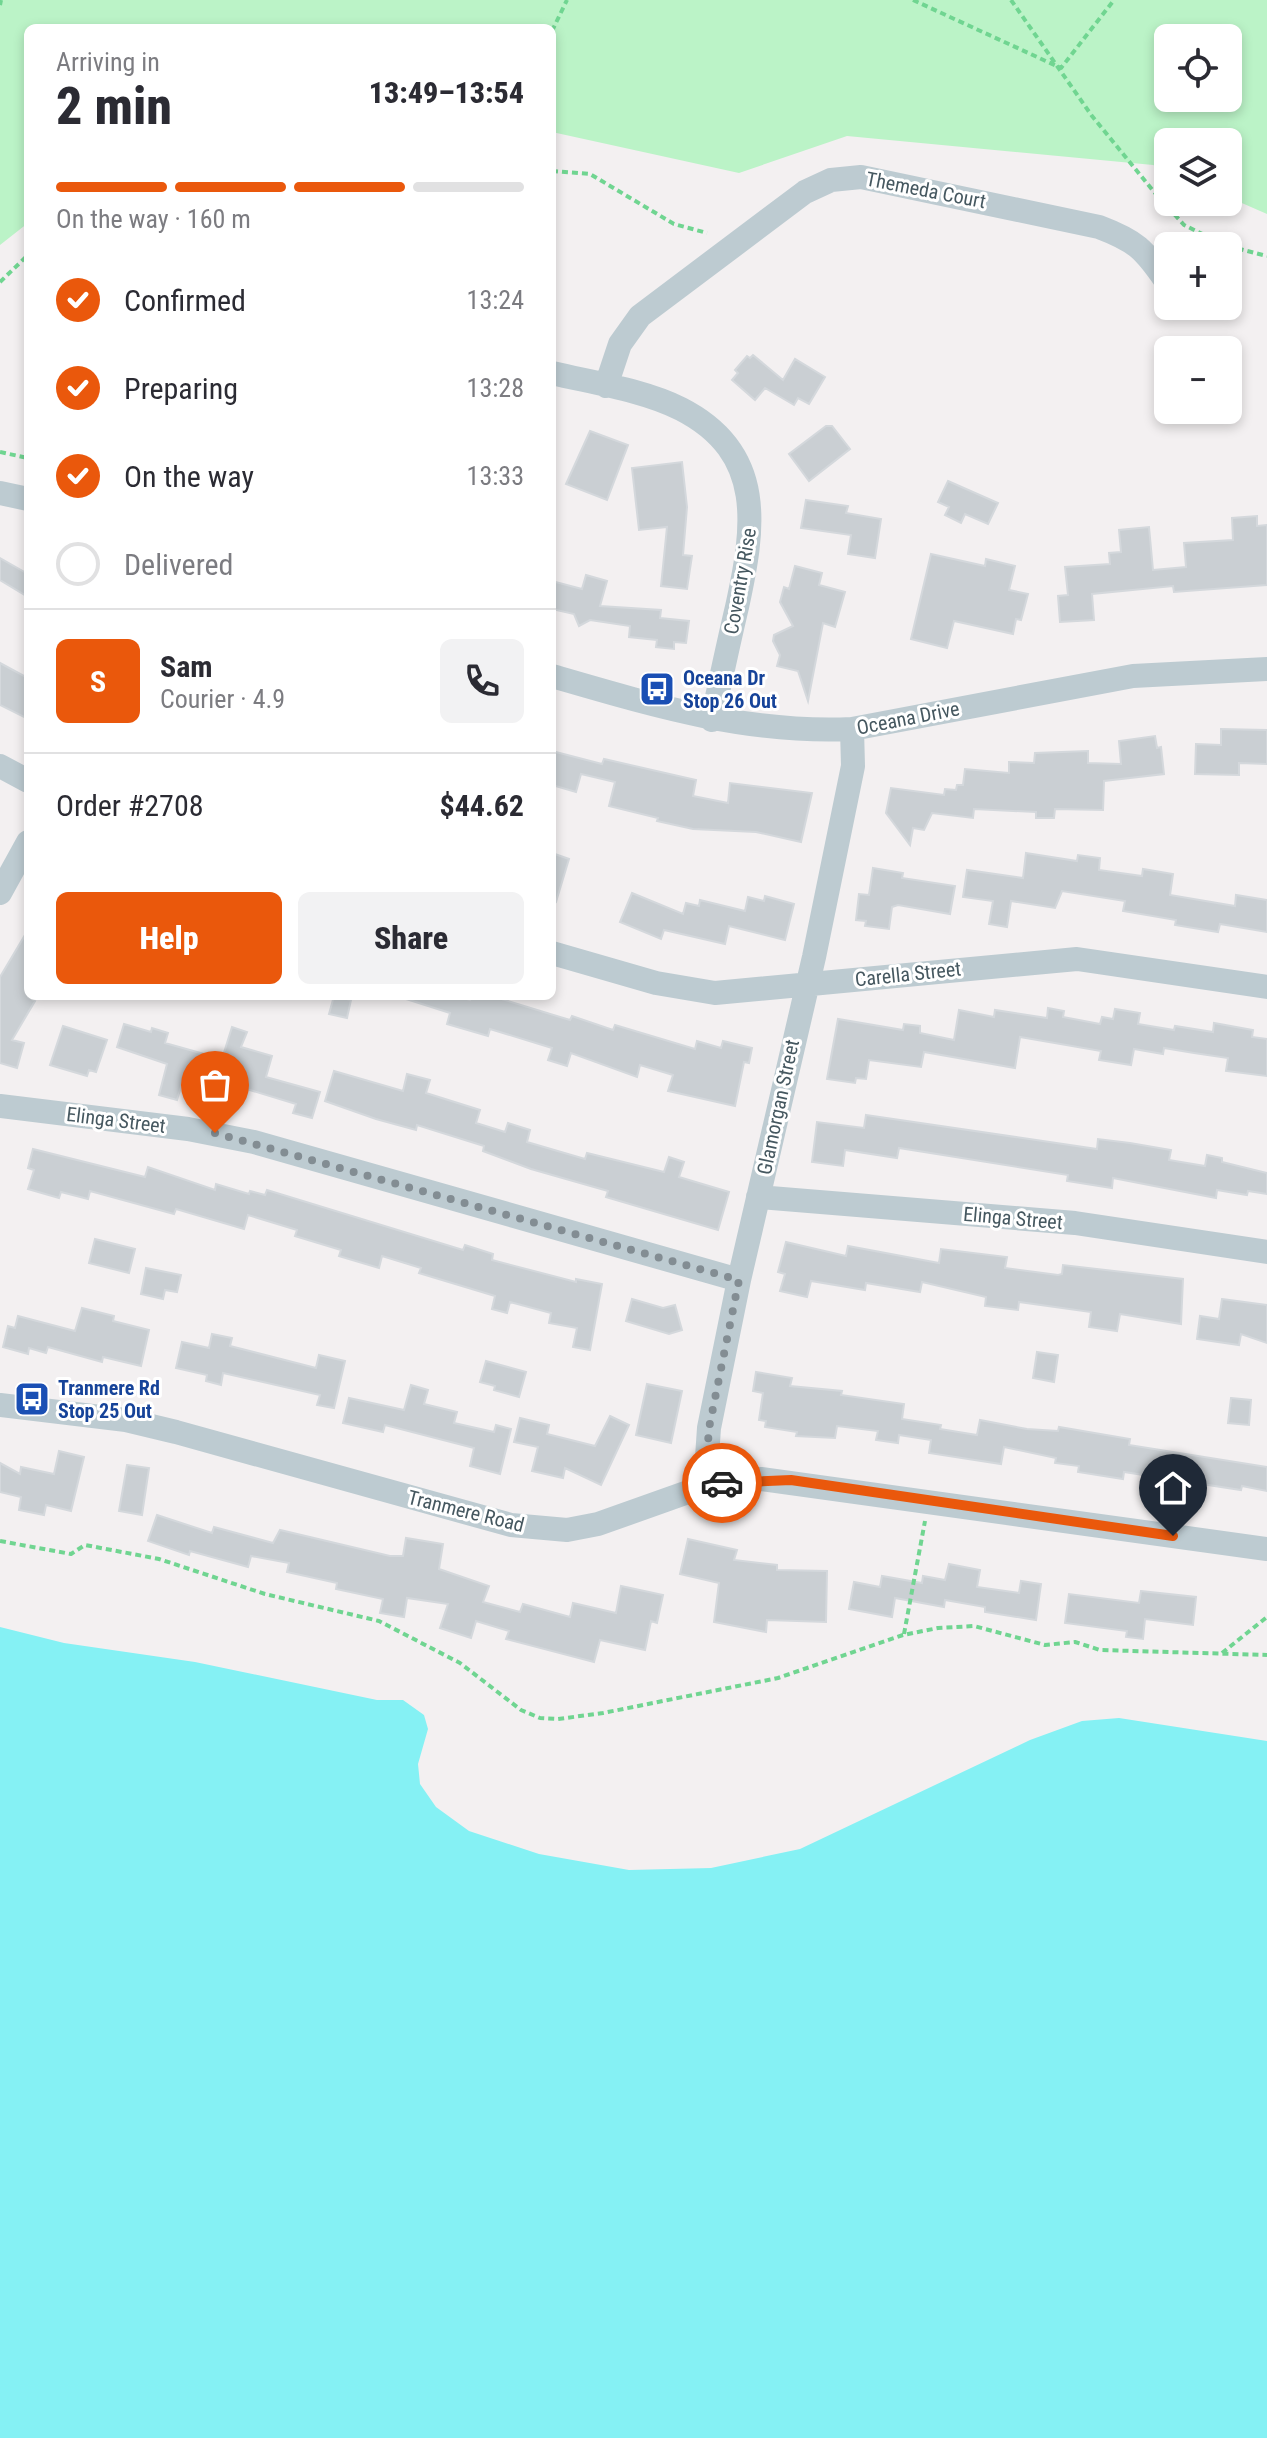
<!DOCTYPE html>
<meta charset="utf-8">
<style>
body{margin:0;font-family:"Roboto Condensed",sans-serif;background:#f2f2f3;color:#2b2b33;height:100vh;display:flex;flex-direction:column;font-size:30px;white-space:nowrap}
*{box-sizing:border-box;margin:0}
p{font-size:26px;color:#7c7c81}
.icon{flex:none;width:44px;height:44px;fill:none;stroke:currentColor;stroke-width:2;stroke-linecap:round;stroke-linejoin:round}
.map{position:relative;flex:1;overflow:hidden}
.side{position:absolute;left:24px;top:24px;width:532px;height:976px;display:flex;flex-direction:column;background:#fff;border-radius:12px;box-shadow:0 4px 12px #0003}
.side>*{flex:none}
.tools{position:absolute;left:1154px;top:24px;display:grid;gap:16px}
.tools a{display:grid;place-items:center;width:88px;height:88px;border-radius:12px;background:#fff;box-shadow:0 4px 12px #0003;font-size:40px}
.pin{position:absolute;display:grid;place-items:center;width:68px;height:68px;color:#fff;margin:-82px -34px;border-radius:50% 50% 50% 0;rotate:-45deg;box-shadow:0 0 8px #0007}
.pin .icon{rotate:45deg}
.courier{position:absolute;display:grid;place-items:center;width:80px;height:80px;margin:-40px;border:6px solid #ea580c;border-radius:50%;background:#fff;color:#222;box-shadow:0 2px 10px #0007}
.overview em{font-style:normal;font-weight:800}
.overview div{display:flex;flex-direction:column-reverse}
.overview{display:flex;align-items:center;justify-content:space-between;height:136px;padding:0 32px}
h1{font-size:52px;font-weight:800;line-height:60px}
.bar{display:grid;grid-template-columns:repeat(4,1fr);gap:12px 8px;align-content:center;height:96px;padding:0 32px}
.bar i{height:10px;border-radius:6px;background:#e1e1e2}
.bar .current{background:#ea580c}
.bar p{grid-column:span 4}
.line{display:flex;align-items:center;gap:20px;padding:0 32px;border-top:2px solid #e1e1e2}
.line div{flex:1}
.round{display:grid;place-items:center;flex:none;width:84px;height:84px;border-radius:12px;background:#f2f2f3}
ol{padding:0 32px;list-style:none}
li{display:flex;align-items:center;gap:24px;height:88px}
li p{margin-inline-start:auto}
li .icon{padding:8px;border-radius:50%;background:#ea580c;color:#fff;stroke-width:4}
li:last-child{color:#7c7c81}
li i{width:44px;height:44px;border:4px solid #e1e1e2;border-radius:50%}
.cta{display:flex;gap:16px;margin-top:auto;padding:16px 32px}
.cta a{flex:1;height:92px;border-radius:12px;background:#ea580c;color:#fff;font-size:32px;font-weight:800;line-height:92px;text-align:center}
.cta a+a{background:#f2f2f3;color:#2b2b33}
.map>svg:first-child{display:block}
.green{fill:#bbf3c7;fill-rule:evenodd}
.water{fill:#85f1f4}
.building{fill:#cacfd3;stroke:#d4d8dc;stroke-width:2}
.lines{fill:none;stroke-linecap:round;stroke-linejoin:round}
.path{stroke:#70d591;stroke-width:4;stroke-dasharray:6 4;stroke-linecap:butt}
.minor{stroke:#bdcbd1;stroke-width:24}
.done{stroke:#838d93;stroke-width:8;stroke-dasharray:0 14.4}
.route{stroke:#ea580c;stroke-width:10}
.labels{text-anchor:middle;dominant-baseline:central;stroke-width:6;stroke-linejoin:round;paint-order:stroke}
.street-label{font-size:20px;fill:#465860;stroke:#fff}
.transit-label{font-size:20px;font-weight:bold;fill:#164399;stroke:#fff;text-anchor:start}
</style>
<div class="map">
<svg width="1267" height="2438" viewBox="0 0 1267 2438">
<rect width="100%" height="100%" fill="#f3f0f1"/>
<!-- green -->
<path class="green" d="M0,0H1267V214L1228,197V142H1168V171L1153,165L847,136L739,173L552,132V28H28V223L0,245ZM1168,38H1228V98H1168Z"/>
<!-- water -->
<path class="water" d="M0,1627L64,1643L195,1662L377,1700H403L424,1715L428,1729L418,1764L420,1784L436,1807L469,1831L539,1854L629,1870L711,1868L800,1849L1030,1740L1082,1721L1119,1718L1267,1741V2438H0Z"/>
<!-- building -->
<path class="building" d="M753,355L783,380L795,359L825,377L809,404L798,398L794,405L765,388L755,400L732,380L738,373L735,370L747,356L750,358Z
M826,426H832L850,449L809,481L789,454Z
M590,431L628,445L607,500L566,484Z
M682,462L687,507L683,555L692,556L687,589L661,586L667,527L639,530L632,468Z
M948,481L998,503L988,524L965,514L961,523L945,515L949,507L938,502Z
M806,500L848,506L846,513L881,519L875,558L848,554L851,535L801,528Z
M1257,516V526L1267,525V585L1174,592L1173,586L1092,594L1094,620L1060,622L1058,596L1068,595L1065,567L1110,564L1109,553L1121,552L1119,530L1149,527L1153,570L1186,567L1184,543L1233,540L1232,518Z
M931,554L985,566L986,559L1015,566L1009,590L1028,594L1021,620L1016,619L1013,634L954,621L947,648L911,639Z
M0,558L28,574V597L0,580Z
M795,566L822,573L819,585L845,592L835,627L823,623L808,701L798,671L777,666L780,655L773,641L774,635L793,626L780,602L784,587L789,589Z
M586,575L607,581L600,606L661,610L660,618L689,621L686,643L674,642V649L656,647L657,640L629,637L630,626L590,620L579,626L574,614L552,609V581L582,589Z
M0,663L28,678V719L0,705Z
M1221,729L1267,730V764L1239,763V775L1195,774L1196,744L1221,745Z
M1155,736L1157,748L1161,747L1164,774L1104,781L1103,810L1055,809L1054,818H1036V812L974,809L973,818L932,813L924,830L913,828L910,845L886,813L891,788L944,795L945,789L956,790L957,785H963L965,769L1009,773V762L1034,763L1035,753L1088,751V763L1121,764L1119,741Z
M552,751L602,764L604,759L696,780L693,796L728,803L730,783L812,793L801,842L756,832L693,829L657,821L658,818L609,806L615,782L581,774L576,792L552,785Z
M552,853L569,859L556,902L552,901Z
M1026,853L1077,861L1078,855L1100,858L1099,870L1142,876L1143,869L1173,874L1170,895L1235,906L1236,895L1267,900V932L1220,924L1218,932L1175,925L1176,920L1123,911L1125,901L1062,891L1055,908L1011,901L1007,927L989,924L993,901L963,897L967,870L1023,878Z
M873,868L903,873L902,878L955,886L950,914L898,905L892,907L889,929L865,926L866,921L856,920L859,894L869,895Z
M632,893L683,914L686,903L699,906L700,900L745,911L748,897L764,901L765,896L794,904L785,940L729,926L725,944L664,930L661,939L620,922Z
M28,930V997L35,1001L12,1040L24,1043L17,1068L0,1063V977Z
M334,996L351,1000L347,1018L329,1014Z
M406,996H457L470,1000L471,996H492L570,1020L572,1016L613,1030L615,1025L695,1049L697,1041L721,1048L723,1041L752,1048L749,1063L744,1062L735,1106L668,1091L673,1075L640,1065L637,1077L571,1053L567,1066L548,1060L552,1048L490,1029L488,1036L447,1024L450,1013L406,999Z
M1048,1008L1064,1011L1063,1017L1100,1024L1102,1017L1113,1019L1115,1009L1140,1013L1138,1024L1174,1030L1175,1026L1213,1032L1214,1023L1253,1030L1252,1037L1267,1039V1076L1226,1071L1228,1058L1194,1053L1164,1048L1163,1054L1134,1049L1131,1065L1099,1060L1101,1051L1020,1037L1015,1068L924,1052L921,1067L869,1060L866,1079L856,1078L855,1083L827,1079L838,1019L903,1030L904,1024L920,1026V1033L954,1040L959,1010L994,1017L995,1010L1047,1018Z
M124,1024L151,1032L152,1028L168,1033L165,1043L222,1059L232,1027L247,1032L241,1047L272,1056L266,1077L320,1092L312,1118L293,1113L296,1104L207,1077L206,1083L184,1077L177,1100L159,1095L167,1064L117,1047Z
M63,1026L107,1040L96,1072L89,1070L87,1076L50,1065Z
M334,1071L403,1091L407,1074L430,1080L426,1093L480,1110L476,1123L505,1132L508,1123L530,1130L527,1142L585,1159L587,1153L664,1172L669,1157L684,1162L679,1177L729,1192L718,1230L606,1197L608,1191L531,1169L483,1151L484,1146L417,1125L416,1130L376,1119L325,1101Z
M866,1115L1097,1149L1098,1139L1130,1143L1171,1150L1169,1160L1205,1166L1207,1155L1222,1158V1162L1267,1173V1194L1248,1191L1247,1195L1217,1190L1216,1198L1113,1178L1112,1188L1067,1181L1068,1175L899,1148L897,1158L845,1150L843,1166L812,1162L817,1122L864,1128Z
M33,1149L145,1177L148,1167L215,1190L216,1184L249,1194L250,1191L265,1195L267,1190L463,1250L465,1245L493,1254L492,1260L576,1282V1279L602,1284L590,1350L573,1347L577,1328L549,1323L551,1313L510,1302L507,1313L492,1309L495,1296L419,1273L421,1268L382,1256L379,1268L339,1256L341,1250L295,1236L297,1230L248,1215L244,1229L176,1209L174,1214L90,1191L88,1199L61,1192L59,1198L28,1189L34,1170L28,1168Z
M95,1239L135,1249L129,1273L89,1263Z
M786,1242L846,1256L848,1246L939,1263L941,1249L1007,1257L1005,1268L1058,1275L1062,1274L1063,1265L1183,1279L1181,1324L1120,1314L1117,1331L1089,1327L1091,1312L1019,1302L1018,1310L985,1306L986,1297L922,1282L920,1292L866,1283L865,1290L811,1281L807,1297L780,1291L785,1274L778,1272Z
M146,1268L181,1275L177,1292L165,1290L163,1299L141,1294Z
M632,1299L663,1308L675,1305L682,1330L669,1334L626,1321Z
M1222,1299L1267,1305V1343L1241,1334L1239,1345L1197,1339L1200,1316L1219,1319Z
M82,1308L114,1316L113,1321L149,1330L141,1366L103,1357L102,1362L48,1347L46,1353L29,1348L28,1354L3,1347L8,1326L15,1328L18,1316L75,1331Z
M212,1334L232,1338L230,1346L316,1368L319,1355L345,1361L334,1408L317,1405L320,1395L223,1373L221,1385L206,1381L207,1375L176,1368L182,1342L209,1348Z
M1037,1352L1058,1355L1054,1382L1033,1378Z
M486,1361L526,1372L519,1397L494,1390L495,1386L480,1382Z
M756,1372L792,1378L790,1386L842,1391L841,1395L904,1404L902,1419L941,1425L940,1429L977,1435L980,1420L1027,1429L1058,1431L1059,1427L1130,1439L1129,1445L1267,1467V1491L1242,1486L1241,1490L1124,1472L1123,1479L1078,1472L1079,1466L1055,1463L1056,1458L1004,1447L1001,1464L929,1453L931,1440L899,1435L898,1443L876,1440L878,1431L837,1426L835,1438L796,1436L797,1432L765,1427L766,1421L759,1420L763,1393L753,1391Z
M647,1384L682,1391L671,1443L636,1435Z
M411,1385L428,1390L424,1404L457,1412L454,1423L494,1432L496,1425L511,1429L500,1474L470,1466L474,1448L385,1425L383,1432L343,1423L349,1398L404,1410Z
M1231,1398L1251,1400L1249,1425L1228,1423Z
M610,1416L629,1425L601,1485L565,1468L563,1478L532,1471L538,1447L514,1442L520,1418L549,1425L547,1434L595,1446Z
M59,1451L84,1457L71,1511L46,1505L44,1515L19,1510L21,1497L0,1492V1463L20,1474L21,1467L54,1474Z
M127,1465L149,1468L142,1515L119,1511Z
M157,1515L212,1533L214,1527L273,1543L280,1530L390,1556H403L406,1538L443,1544L439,1569L489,1586L483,1602L520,1612L523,1604L570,1617L573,1603L616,1613L621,1586L663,1595L657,1623L651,1621L645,1650L600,1640L594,1662L506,1639L509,1631L476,1621L471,1638L440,1628L448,1604L407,1598L404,1617L380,1613L383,1599L336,1589L337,1583L287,1572L289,1563L251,1556L248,1567L190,1551L189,1555L148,1541Z
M688,1539L737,1550L734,1560L777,1565V1570L827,1571L826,1622L767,1620L766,1632L714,1622L719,1583L680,1574Z
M949,1564L980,1570L977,1587L1019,1593L1021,1581L1041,1584L1036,1620L985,1612V1607L945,1600L944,1607L895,1598L892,1617L849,1609L854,1582L880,1587L882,1576L922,1583L923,1576L945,1580Z
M1141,1591L1196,1597L1193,1625L1145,1619L1143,1639L1126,1637L1127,1631L1065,1623L1069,1594L1139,1603Z"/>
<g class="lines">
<!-- path -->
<path class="path" d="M913,0L1061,68L1114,0
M1011,0L1092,116L1155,193L1184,225L1227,246
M0,5L1,0
M552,31L567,0
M552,171L590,174L674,224L707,233
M1228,246L1267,256
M0,282L28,255
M0,452L28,458
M0,1541L71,1554L85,1545L159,1559L265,1594L379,1621L460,1663L521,1710L540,1718L558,1719L603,1713L778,1678L903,1635L938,1628L974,1626L1045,1645L1075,1642L1100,1650L1267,1655
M904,1634L925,1521
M1222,1653L1267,1617"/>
<!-- minor -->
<path class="minor" d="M552,373C594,383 643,390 681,409C767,453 754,529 737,607C728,645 720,683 712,720
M606,386L620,344L640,316L805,192L831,180L861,177L1099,227C1136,241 1144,249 1166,281
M0,493L28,499
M552,676C652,705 747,734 852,729L1133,676L1267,669
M0,766L28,781
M0,893L28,842
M552,953L656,983L715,993L1077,959L1267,987
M0,1106L188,1129L254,1142L739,1280
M758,1197L1075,1223L1267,1252
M0,1405L126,1420L176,1432L511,1525L567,1530L598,1524L705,1486L761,1479L1267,1549
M705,1486L709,1428L739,1280L814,957L853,766L852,729"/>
</g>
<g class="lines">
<!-- done -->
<path class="done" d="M215,1133L739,1280L709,1428L705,1486L722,1483"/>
<!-- route -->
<path class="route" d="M722,1483L791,1480L1173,1536"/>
</g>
<!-- icons -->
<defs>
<symbol id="bus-square" viewBox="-11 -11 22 22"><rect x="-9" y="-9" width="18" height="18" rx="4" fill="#1a4fb4" stroke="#fff"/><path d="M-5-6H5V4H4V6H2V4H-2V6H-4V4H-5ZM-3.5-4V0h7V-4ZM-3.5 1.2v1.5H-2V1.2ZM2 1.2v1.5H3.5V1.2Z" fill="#fff"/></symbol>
</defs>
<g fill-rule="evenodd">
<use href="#bus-square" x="637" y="669" width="40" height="40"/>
<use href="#bus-square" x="12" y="1379" width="40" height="40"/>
</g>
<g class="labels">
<!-- street labels -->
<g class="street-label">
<text transform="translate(926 190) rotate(11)">Themeda Court</text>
<text transform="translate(740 581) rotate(-80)">Coventry Rise</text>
<text transform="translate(908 718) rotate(-11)">Oceana Drive</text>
<text transform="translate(908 974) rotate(-6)">Carella Street</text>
<text transform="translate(778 1107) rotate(-78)">Glamorgan Street</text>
<text transform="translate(116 1120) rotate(7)">Elinga Street</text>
<text transform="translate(1013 1218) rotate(5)">Elinga Street</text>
<text transform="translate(466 1511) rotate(14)">Tranmere Road</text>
</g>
<!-- transit labels -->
<g class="transit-label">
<text x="683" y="678">Oceana Dr<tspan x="683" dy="23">Stop 26 Out</tspan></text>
<text x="58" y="1388">Tranmere Rd<tspan x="58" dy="23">Stop 25 Out</tspan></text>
</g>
</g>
</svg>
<div class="tools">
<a><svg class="icon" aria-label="locate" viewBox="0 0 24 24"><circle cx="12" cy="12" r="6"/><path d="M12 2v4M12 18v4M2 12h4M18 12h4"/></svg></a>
<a><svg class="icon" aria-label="layers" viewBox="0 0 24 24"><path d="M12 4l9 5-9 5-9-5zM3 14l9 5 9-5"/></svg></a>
<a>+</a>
<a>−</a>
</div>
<div class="pin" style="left:215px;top:1133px;background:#ea580c"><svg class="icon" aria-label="bag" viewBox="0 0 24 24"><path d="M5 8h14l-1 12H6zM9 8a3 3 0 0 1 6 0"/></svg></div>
<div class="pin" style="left:1173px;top:1536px;background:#1f2937"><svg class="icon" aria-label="home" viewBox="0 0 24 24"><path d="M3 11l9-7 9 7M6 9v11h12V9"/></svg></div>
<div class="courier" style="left:722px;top:1483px"><svg class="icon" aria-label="car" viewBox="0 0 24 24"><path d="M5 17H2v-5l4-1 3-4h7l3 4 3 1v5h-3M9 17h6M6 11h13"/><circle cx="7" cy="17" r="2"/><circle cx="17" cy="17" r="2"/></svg></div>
<section class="side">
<div class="overview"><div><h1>2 min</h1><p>Arriving in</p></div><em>13:49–13:54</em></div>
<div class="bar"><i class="current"></i><i class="current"></i><i class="current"></i><i></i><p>On the way · 160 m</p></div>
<ol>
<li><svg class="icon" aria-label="check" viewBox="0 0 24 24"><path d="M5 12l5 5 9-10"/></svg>Confirmed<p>13:24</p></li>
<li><svg class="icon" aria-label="check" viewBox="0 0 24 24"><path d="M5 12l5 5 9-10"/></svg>Preparing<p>13:28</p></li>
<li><svg class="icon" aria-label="check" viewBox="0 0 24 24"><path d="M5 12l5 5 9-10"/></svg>On the way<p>13:33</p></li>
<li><i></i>Delivered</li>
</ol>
<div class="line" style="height:144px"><b class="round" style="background:#ea580c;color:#fff">S</b><div><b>Sam</b><p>Courier · 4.9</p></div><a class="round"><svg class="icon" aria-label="phone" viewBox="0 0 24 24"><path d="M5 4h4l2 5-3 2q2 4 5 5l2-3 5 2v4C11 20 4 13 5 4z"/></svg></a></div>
<div class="line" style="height:104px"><div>Order #2708</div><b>$44.62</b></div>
<div class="cta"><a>Help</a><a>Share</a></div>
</section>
</div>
